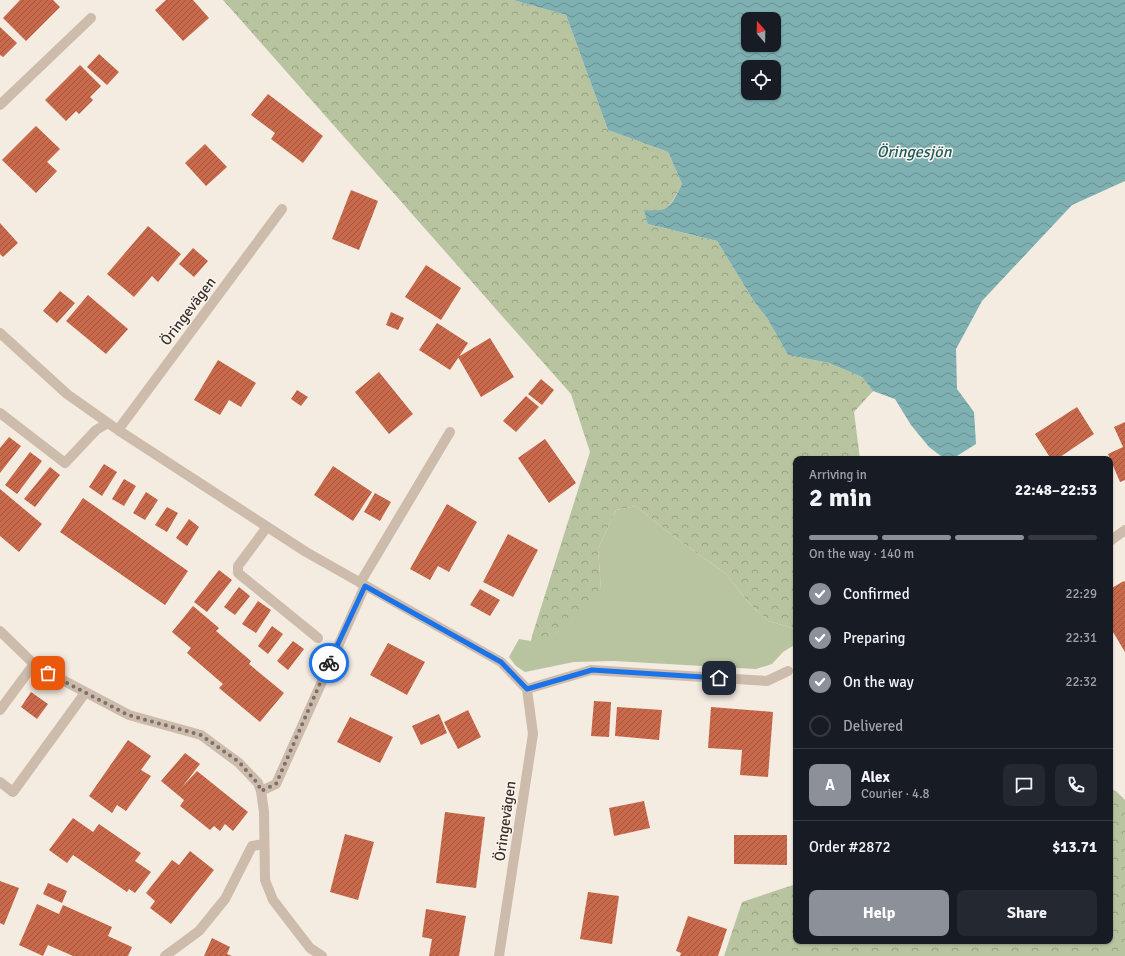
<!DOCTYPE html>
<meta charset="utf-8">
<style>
body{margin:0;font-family:Signika,sans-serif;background:#242831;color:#f1f3f6;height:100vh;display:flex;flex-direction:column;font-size:15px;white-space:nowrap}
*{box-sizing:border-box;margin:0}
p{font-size:13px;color:#9ea1a6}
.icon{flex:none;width:22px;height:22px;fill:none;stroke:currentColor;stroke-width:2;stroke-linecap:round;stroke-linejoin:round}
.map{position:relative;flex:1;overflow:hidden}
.side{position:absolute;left:793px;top:456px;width:320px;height:488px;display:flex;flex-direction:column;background:#171b24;border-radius:8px;box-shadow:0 1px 3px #0004}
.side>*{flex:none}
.needle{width:26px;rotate:340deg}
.buttons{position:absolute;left:741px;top:12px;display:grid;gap:8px}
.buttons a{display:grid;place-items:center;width:40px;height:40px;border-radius:8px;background:#171b24;box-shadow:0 1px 3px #0004;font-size:20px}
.pin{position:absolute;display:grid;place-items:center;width:34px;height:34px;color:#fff;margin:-17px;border-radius:8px;box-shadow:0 2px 6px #0006}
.courier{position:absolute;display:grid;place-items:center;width:40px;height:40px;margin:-20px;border:3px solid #1a73e8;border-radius:50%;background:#fff;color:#222;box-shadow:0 1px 5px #0007}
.summary em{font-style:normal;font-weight:700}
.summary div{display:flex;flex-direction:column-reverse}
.summary{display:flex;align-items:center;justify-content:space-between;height:68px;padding:0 16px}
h1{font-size:26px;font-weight:700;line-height:30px}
.bar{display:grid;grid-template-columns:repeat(4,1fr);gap:6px 4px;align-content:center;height:48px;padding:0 16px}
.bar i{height:5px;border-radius:3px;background:#363941}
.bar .active{background:#8c9099}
.bar p{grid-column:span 4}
.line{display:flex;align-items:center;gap:10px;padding:0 16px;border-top:1px solid #363941}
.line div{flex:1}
.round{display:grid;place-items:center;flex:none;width:42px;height:42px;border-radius:8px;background:#242831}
ol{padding:0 16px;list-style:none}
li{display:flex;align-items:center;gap:12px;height:44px}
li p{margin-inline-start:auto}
li .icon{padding:4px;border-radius:50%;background:#8c9099;color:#fff;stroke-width:4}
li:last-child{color:#9ea1a6}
li i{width:22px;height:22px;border:2px solid #363941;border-radius:50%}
.button{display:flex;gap:8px;margin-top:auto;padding:8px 16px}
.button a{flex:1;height:46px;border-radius:8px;background:#8c9099;color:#fff;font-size:16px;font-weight:700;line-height:46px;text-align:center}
.button a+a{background:#242831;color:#f1f3f6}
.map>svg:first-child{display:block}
.grass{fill:#b8c4a0}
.forest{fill:url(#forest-crowns)}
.water{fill:url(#water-waves);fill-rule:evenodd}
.building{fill:url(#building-hatch)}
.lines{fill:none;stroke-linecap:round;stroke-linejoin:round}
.minor{stroke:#cdbbac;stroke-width:10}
.done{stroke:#7c716b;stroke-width:4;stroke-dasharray:0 7.2}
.route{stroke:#1a73e8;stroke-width:5}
.labels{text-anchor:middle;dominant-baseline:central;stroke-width:3;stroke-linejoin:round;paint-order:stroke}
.street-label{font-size:15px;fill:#3b302b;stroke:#fbf5ee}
.water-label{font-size:16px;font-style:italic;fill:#1f5a5e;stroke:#fbf5ee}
</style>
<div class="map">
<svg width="1125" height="956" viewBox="0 0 1125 956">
<defs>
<pattern id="forest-crowns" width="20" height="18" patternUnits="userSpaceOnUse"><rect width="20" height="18" fill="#b8c4a0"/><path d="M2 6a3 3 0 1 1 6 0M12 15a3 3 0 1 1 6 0" fill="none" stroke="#97a083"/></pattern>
<pattern id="water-waves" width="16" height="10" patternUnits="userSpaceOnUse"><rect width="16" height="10" fill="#7fb0b2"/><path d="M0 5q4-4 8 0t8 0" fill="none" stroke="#699091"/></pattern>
<pattern id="building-hatch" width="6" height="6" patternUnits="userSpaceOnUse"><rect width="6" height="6" fill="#c8694b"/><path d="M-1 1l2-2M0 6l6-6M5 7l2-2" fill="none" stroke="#a4573f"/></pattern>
</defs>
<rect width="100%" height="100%" fill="#f4ebe1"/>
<!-- grass -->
<path class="grass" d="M636,506L673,536L725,573L750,604L768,621L796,629V644L783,652L772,664L756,669L614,661L574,662L525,672L516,666L509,657L519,639L531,641L532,636C568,638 580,613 601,588L598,549L616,510Z"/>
<!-- forest -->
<path class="forest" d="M223,0H513L566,15L608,130L668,152L682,184L669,207L660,212L648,224L717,241L755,303L767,318L788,355L829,363L862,377L873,391L854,412L860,459H796V629L768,621L750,604L725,573L673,536L636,506L616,510L598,549L601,588L592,604L570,626L547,637L532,636L590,452L571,394Z
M1110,789L1116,791L1125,800V956H724L742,902L796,884V941H1110Z"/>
<!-- water -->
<path class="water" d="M513,0H1125V181L1072,205L982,301L956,349L957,389L974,412L976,444L952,459H945L929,447L911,425L895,399L873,391L862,377L829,363L788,355L767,318L755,303L717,241L648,224L644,210C671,213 670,206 682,184L668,152L608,130L566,15ZM748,19H774V45H748ZM748,67H774V93H748Z"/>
<!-- building -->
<path class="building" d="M20,0H53L60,7L26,41L3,18Z
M166,0H193L209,18L183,41L155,10Z
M0,27L17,43L3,57L0,55Z
M99,54L119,72L107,85L87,67Z
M80,65L101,86L90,97L93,100L79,114L76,111L66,121L45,100Z
M268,94L323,136L303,163L271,139L275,133L251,115Z
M36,126L60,149L47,162L57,171L36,193L2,160Z
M205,144L227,167L206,186L185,163Z
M351,190L378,201L359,250L332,239Z
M0,223L18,243L3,257L0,254Z
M148,226L181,254L158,282L152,276L134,297L107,274Z
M193,248L208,261L194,277L179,264Z
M426,265L461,288L441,320L405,297Z
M60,291L75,303L57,323L43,311Z
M88,295L128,329L106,354L66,321Z
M391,312L404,318L398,330L386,325Z
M437,323L468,343L450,370L419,350Z
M490,338L514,377L481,397L458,357Z
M218,360L256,383L241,407L229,400L220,415L194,400Z
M379,372L413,414L389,434L355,392Z
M541,379L554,390L542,405L528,394Z
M297,390L308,397L301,406L291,399Z
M526,396L539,407L516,432L503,421Z
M1077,407L1094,434L1057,459H1051L1035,434Z
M1125,422V480L1120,482L1108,454L1123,447L1114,427Z
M9,437L21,446L0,473V448Z
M545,439L576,483L549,503L518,458Z
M30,452L42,461L17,494L5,485Z
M104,464L117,472L102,496L89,487Z
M333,466L372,492L353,521L314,495Z
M50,467L60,475L35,507L24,499Z
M124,479L136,486L124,506L112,499Z
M0,489L42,524L19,552L0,536Z
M146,492L158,500L145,520L133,513Z
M375,493L391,502L380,521L364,512Z
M83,498L188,571L165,605L60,532Z
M447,504L477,522L449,572L438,566L430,580L410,569Z
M167,507L178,513L167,532L155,525Z
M189,519L199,527L187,546L176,538Z
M508,534L538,550L513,597L483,582Z
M219,570L232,580L207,612L194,602Z
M1124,581L1125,582V652L1110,627V589Z
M239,587L250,596L235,615L224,607Z
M480,589L500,600L490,616L470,605Z
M258,601L271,610L256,633L242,624Z
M193,606L219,628L216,631L251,661L249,664L284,693L260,722L219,688L223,684L187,653L191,648L172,632Z
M272,626L283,634L268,654L258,646Z
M293,641L304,649L288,670L277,661Z
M388,643L425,662L407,695L370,675Z
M31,692L48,704L37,719L21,707Z
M594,701L611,702L609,737L591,736Z
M617,707L662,710L659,740L615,736Z
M711,707L773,712L768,777L740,775L742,750L708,748Z
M468,710L481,737L458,749L444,722Z
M439,714L447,733L421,745L412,726Z
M350,717L393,737L380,763L337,742Z
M128,740L151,756L141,770L151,776L126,811L117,805L112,813L89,796Z
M185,753L200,764L182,787L197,771L248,812L233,831L225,824L220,831L214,826L210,830L180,806L184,800L161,781Z
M644,801L650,828L614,836L609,808Z
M445,812L485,817L476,888L436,883Z
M73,818L93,832L99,824L141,853L135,861L151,872L135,893L129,889L127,892L73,855L67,863L49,850Z
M345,834L374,842L358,900L330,892Z
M734,835H787V865L734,864Z
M190,851L214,870L171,924L150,908L155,901L146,893L172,860L179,865Z
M0,881L19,888L4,925L0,923Z
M48,883L67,891L62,903L43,894Z
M588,892L619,896L612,944L580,939Z
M37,904L59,914L63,905L112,927L108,936L132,947L128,956H73L48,945L43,956L19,945Z
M426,909L466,916L459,956H429L432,939L422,937Z
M688,916L727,929L718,956H680L681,953L676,951Z
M212,938L230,947L227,954L232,956H204Z"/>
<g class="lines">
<!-- minor -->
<path class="minor" d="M0,105L91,18
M0,333L67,394L118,430L306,552L501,662L527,689L533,734L499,956
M0,413L65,463L96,430L108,423
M118,430L282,209
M267,527L238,566V573L318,638
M1110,541L1125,530
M360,583L450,432
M0,631L36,666L129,715L201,735L239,763L258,783L261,791L264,812L265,880L273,900L310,948L322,956
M527,689L591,670L767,681L788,671
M0,710L34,664
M0,782L13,792L85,693
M261,791L276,784L365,586
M165,956L199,931L225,899L252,846L264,844"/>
</g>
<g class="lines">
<!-- done -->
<path class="done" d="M48,673L128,715L201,735L239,762L258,784L261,791L276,784L329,663"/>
<!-- route -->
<path class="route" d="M329,663L365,586L501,662L527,689L592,670L719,678"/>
</g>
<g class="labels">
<!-- street labels -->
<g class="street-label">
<text transform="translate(188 311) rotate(-53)">Öringevägen</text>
<text transform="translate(505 821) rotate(-82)">Öringevägen</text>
</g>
<!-- water labels -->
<g class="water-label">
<text x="914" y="152">Öringesjön</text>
</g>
</g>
</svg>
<div class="buttons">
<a><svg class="needle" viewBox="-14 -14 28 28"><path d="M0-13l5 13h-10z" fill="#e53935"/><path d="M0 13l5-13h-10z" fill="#9ea1a6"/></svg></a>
<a><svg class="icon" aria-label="locate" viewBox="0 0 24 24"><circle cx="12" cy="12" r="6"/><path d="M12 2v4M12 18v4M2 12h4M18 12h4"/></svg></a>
</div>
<div class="pin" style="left:48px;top:673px;background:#ea580c"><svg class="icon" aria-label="bag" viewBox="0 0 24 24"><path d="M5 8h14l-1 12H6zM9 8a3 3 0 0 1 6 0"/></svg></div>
<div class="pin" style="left:719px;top:678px;background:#1f2937"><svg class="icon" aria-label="home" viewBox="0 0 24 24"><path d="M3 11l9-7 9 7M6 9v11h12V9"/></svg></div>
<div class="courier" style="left:329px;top:663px"><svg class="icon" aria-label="bike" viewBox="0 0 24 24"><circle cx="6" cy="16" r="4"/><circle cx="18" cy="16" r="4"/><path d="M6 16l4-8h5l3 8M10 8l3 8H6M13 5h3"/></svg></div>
<section class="side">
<div class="summary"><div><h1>2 min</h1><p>Arriving in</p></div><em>22:48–22:53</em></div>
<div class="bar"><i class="active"></i><i class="active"></i><i class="active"></i><i></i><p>On the way · 140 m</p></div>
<ol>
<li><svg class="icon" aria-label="check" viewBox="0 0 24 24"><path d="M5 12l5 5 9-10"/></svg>Confirmed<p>22:29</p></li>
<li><svg class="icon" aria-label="check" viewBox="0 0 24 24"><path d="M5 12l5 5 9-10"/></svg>Preparing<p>22:31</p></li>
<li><svg class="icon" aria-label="check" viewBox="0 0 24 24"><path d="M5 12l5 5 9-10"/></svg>On the way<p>22:32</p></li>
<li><i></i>Delivered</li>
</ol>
<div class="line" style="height:72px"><b class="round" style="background:#8c9099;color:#fff">A</b><div><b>Alex</b><p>Courier · 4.8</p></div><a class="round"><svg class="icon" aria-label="chat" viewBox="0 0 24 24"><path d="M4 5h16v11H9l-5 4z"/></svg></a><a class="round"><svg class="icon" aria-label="phone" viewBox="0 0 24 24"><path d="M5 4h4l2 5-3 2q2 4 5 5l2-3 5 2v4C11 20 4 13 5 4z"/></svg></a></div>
<div class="line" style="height:52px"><div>Order #2872</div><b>$13.71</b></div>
<div class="button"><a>Help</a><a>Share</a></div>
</section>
</div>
